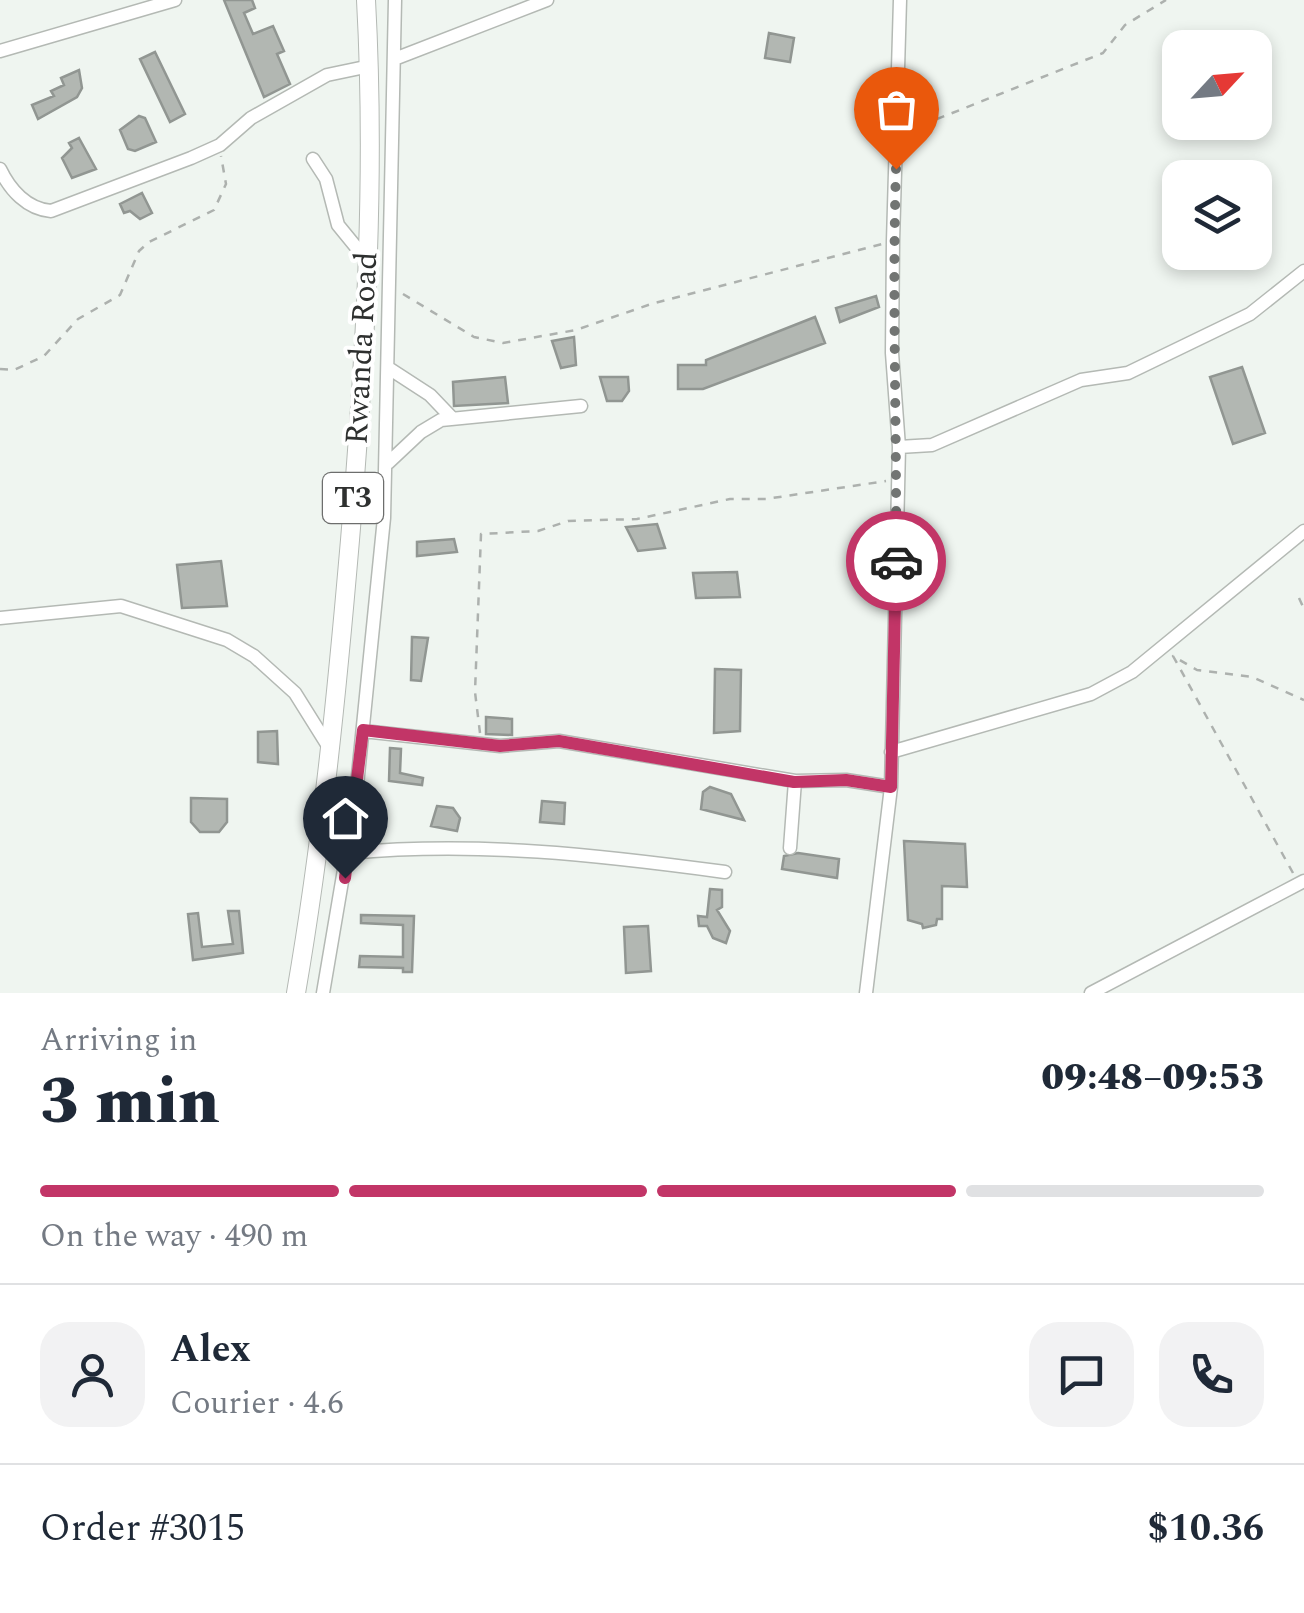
<!DOCTYPE html>
<meta charset="utf-8">
<style>
body{margin:0;font-family:Spectral,serif;background:#f2f2f3;color:#1f2937;height:100vh;display:flex;flex-direction:column;font-size:38px;white-space:nowrap}
*{box-sizing:border-box;margin:0}
p{font-size:32px;color:#747a83}
.icon{flex:none;width:55px;height:55px;fill:none;stroke:currentColor;stroke-width:2;stroke-linecap:round;stroke-linejoin:round}
.map{position:relative;height:993px;overflow:hidden}
.drawer{display:flex;flex-direction:column;background:#fff;flex:1}
.drawer>*{flex:none}
.needle{width:65px;rotate:64deg}
.fabs{position:absolute;left:1162px;top:30px;display:grid;gap:20px}
.fabs a{display:grid;place-items:center;width:110px;height:110px;border-radius:20px;background:#fff;box-shadow:0 5px 15px #0003;font-size:50px}
.pin{position:absolute;display:grid;place-items:center;width:85px;height:85px;color:#fff;margin:-102px -42px;border-radius:50% 50% 50% 0;rotate:-45deg;box-shadow:0 0 10px #0007}
.pin .icon{rotate:45deg}
.courier{position:absolute;display:grid;place-items:center;width:100px;height:100px;margin:-50px;border:8px solid #c23567;border-radius:50%;background:#fff;color:#222;box-shadow:0 2px 12px #0007}
.overview em{font-style:normal;font-weight:800}
.overview div{display:flex;flex-direction:column-reverse}
.overview{display:flex;align-items:center;justify-content:space-between;height:170px;padding:0 40px}
h1{font-size:65px;font-weight:800;line-height:75px}
.bar{display:grid;grid-template-columns:repeat(4,1fr);gap:15px 10px;align-content:center;height:120px;padding:0 40px}
.bar i{height:12px;border-radius:8px;background:#e0e1e3}
.bar .current{background:#c23567}
.bar p{grid-column:span 4}
.line{display:flex;align-items:center;gap:25px;padding:0 40px;border-top:2px solid #e0e1e3}
.line div{flex:1}
.round{display:grid;place-items:center;flex:none;width:105px;height:105px;border-radius:30px;background:#f2f2f3}
.map>svg:first-child{display:block}
.building{fill:#b2b7b2;stroke:#919692;stroke-width:2.5}
.lines{fill:none;stroke-linecap:round;stroke-linejoin:round}
.minor-casing{stroke:#b4b9b4;stroke-width:15}
.highway-casing{stroke:#b4b9b4;stroke-width:20}
.path{stroke:#adb1ae;stroke-width:2.5;stroke-dasharray:8 8;stroke-linecap:butt}
.minor{stroke:#fff;stroke-width:12}
.highway{stroke:#fff;stroke-width:18}
.done{stroke:#727573;stroke-width:10;stroke-dasharray:0 18}
.route{stroke:#c23567;stroke-width:12}
.labels{text-anchor:middle;dominant-baseline:central;stroke-width:8;stroke-linejoin:round;paint-order:stroke}
.shield{fill:#fff;stroke:#6d6e6d;stroke-width:2.5}
.shield-label{font-size:30px;font-weight:bold;fill:#2e302f}
.street-label{font-size:32px;fill:#2e302f;stroke:#fff}
</style>
<div class="map">
<svg width="1304" height="993" viewBox="0 0 1304 993">
<rect width="100%" height="100%" fill="#eff5f0"/>
<!-- building -->
<path class="building" d="M224,0H252L255,8L244,13L253,34L273,26L284,51L277,54L290,84L264,97Z
M769,33L794,38L790,62L765,58Z
M155,52L185,114L170,122L140,59Z
M79,70L82,88L77,97L38,119L32,105L54,96L51,91L64,85L61,78Z
M139,116L145,118L156,142L135,151L128,149L120,130Z
M79,138L96,169L72,178L62,158L72,148L69,143Z
M142,193L152,213L140,219L130,211L124,213L120,204Z
M876,296L879,307L840,322L836,308Z
M815,317L825,343L703,389H678V365H706V360Z
M574,337L576,365L561,368L552,341Z
M1242,367L1265,433L1233,444L1210,377Z
M505,377L508,403L454,406L453,382Z
M600,377H628L629,391L622,401H607Z
M657,524L665,548L638,551L626,527Z
M454,539L457,552L417,556V542Z
M221,561L227,606L182,608L177,565Z
M737,572L740,597L696,598L693,573Z
M412,637L428,638L421,681L411,680Z
M715,669L741,670L740,731L714,733Z
M486,717L512,719V735L486,734Z
M277,731L278,764L258,762V732Z
M390,748L401,749L400,773L423,778L422,785L389,781Z
M710,787L731,794L744,820L701,809L703,792Z
M191,798L227,799V822L219,832H200L191,822Z
M542,801L565,803L564,824L540,822Z
M437,806L453,808L460,818L457,831L431,826Z
M904,841L965,844L967,887L942,886V919H937L936,925L923,928L922,924L908,920Z
M798,853L839,859L837,878L782,869L784,856Z
M710,889L722,890V907L717,910L730,931L726,943L713,938L707,926H699L698,916L707,917Z
M228,911H239L243,953L193,960L188,914L198,913L202,947L233,944Z
M361,915L414,916L412,972H403V968L359,967L360,956L403,957V925L361,923Z
M648,926L651,971L626,973L624,927Z"/>
<g class="lines">
<defs>
<path id="minor" d="M0,51L175,0
M397,58L547,0
M313,159L326,179L338,225L365,258
M0,169C10,190 27,209 51,211L191,158L220,145L251,118L327,75L370,66
M390,369L430,395L452,418
M899,447L932,445L1081,380L1128,373L1250,314L1304,271
M388,463L421,432L441,420L581,406
M0,618L121,606L227,640L254,656L295,693L330,749
M363,731L500,746L559,741L795,781L846,780L891,787
M891,752L1091,694L1132,672L1304,531
M790,848L795,781
M349,853C477,841 599,855 725,872
M323,993L355,805L384,518L395,0
M866,993L891,787L899,447L892,353L893,241L900,0
M1091,993L1304,881"/>
<path id="highway" d="M296,993C322,842 337,692 350,540C365,360 376,180 366,0"/>
</defs>
<!-- minor casing -->
<use href="#minor" class="minor-casing"/>
<!-- highway casing -->
<use href="#highway" class="highway-casing"/>
<!-- path -->
<path class="path" d="M907,131L1103,53L1125,25L1166,0
M403,294L474,337L503,343L576,330L651,304L882,244
M0,369L14,370L44,356L78,319L120,295L139,251L149,242L214,210L226,184L221,156
M1299,598L1304,609
M480,733L475,692L481,534L538,531L568,521L637,519L730,499H766L886,481
M1293,873L1173,656L1197,670L1252,677L1304,700"/>
<!-- minor -->
<use href="#minor" class="minor"/>
<!-- highway -->
<use href="#highway" class="highway"/>
</g>
<g class="lines">
<!-- done -->
<path class="done" d="M896,169C892,300 897,430 896,561"/>
<!-- route -->
<path class="route" d="M345,878L363,730L500,746L559,741L794,782L846,780L891,787L896,561"/>
</g>
<g class="labels">
<!-- shield labels -->
<rect class="shield" x="323" y="473" width="60" height="50" rx="8"/>
<g class="shield-label">
<text x="353" y="498">T3</text>
</g>
<!-- street labels -->
<g class="street-label">
<text transform="translate(362 348) rotate(-87)">Rwanda Road</text>
</g>
</g>
</svg>
<div class="fabs">
<a><svg class="needle" viewBox="-14 -14 28 28"><path d="M0-13l5 13h-10z" fill="#e53935"/><path d="M0 13l5-13h-10z" fill="#747a83"/></svg></a>
<a><svg class="icon" aria-label="layers" viewBox="0 0 24 24"><path d="M12 4l9 5-9 5-9-5zM3 14l9 5 9-5"/></svg></a>
</div>
<div class="pin" style="left:896px;top:169px;background:#ea580c"><svg class="icon" aria-label="bag" viewBox="0 0 24 24"><path d="M5 8h14l-1 12H6zM9 8a3 3 0 0 1 6 0"/></svg></div>
<div class="pin" style="left:345px;top:878px;background:#1f2937"><svg class="icon" aria-label="home" viewBox="0 0 24 24"><path d="M3 11l9-7 9 7M6 9v11h12V9"/></svg></div>
<div class="courier" style="left:896px;top:561px"><svg class="icon" aria-label="car" viewBox="0 0 24 24"><path d="M5 17H2v-5l4-1 3-4h7l3 4 3 1v5h-3M9 17h6M6 11h13"/><circle cx="7" cy="17" r="2"/><circle cx="17" cy="17" r="2"/></svg></div>
</div>
<section class="drawer">
<div class="overview"><div><h1>3 min</h1><p>Arriving in</p></div><em>09:48–09:53</em></div>
<div class="bar"><i class="current"></i><i class="current"></i><i class="current"></i><i></i><p>On the way · 490 m</p></div>
<div class="line" style="height:180px"><a class="round"><svg class="icon" aria-label="person" viewBox="0 0 24 24"><circle cx="12" cy="8" r="4"/><path d="M4 21q1-7 8-7t8 7"/></svg></a><div><b>Alex</b><p>Courier · 4.6</p></div><a class="round"><svg class="icon" aria-label="chat" viewBox="0 0 24 24"><path d="M4 5h16v11H9l-5 4z"/></svg></a><a class="round"><svg class="icon" aria-label="phone" viewBox="0 0 24 24"><path d="M5 4h4l2 5-3 2q2 4 5 5l2-3 5 2v4C11 20 4 13 5 4z"/></svg></a></div>
<div class="line" style="height:130px"><div>Order #3015</div><b>$10.36</b></div>
</section>
